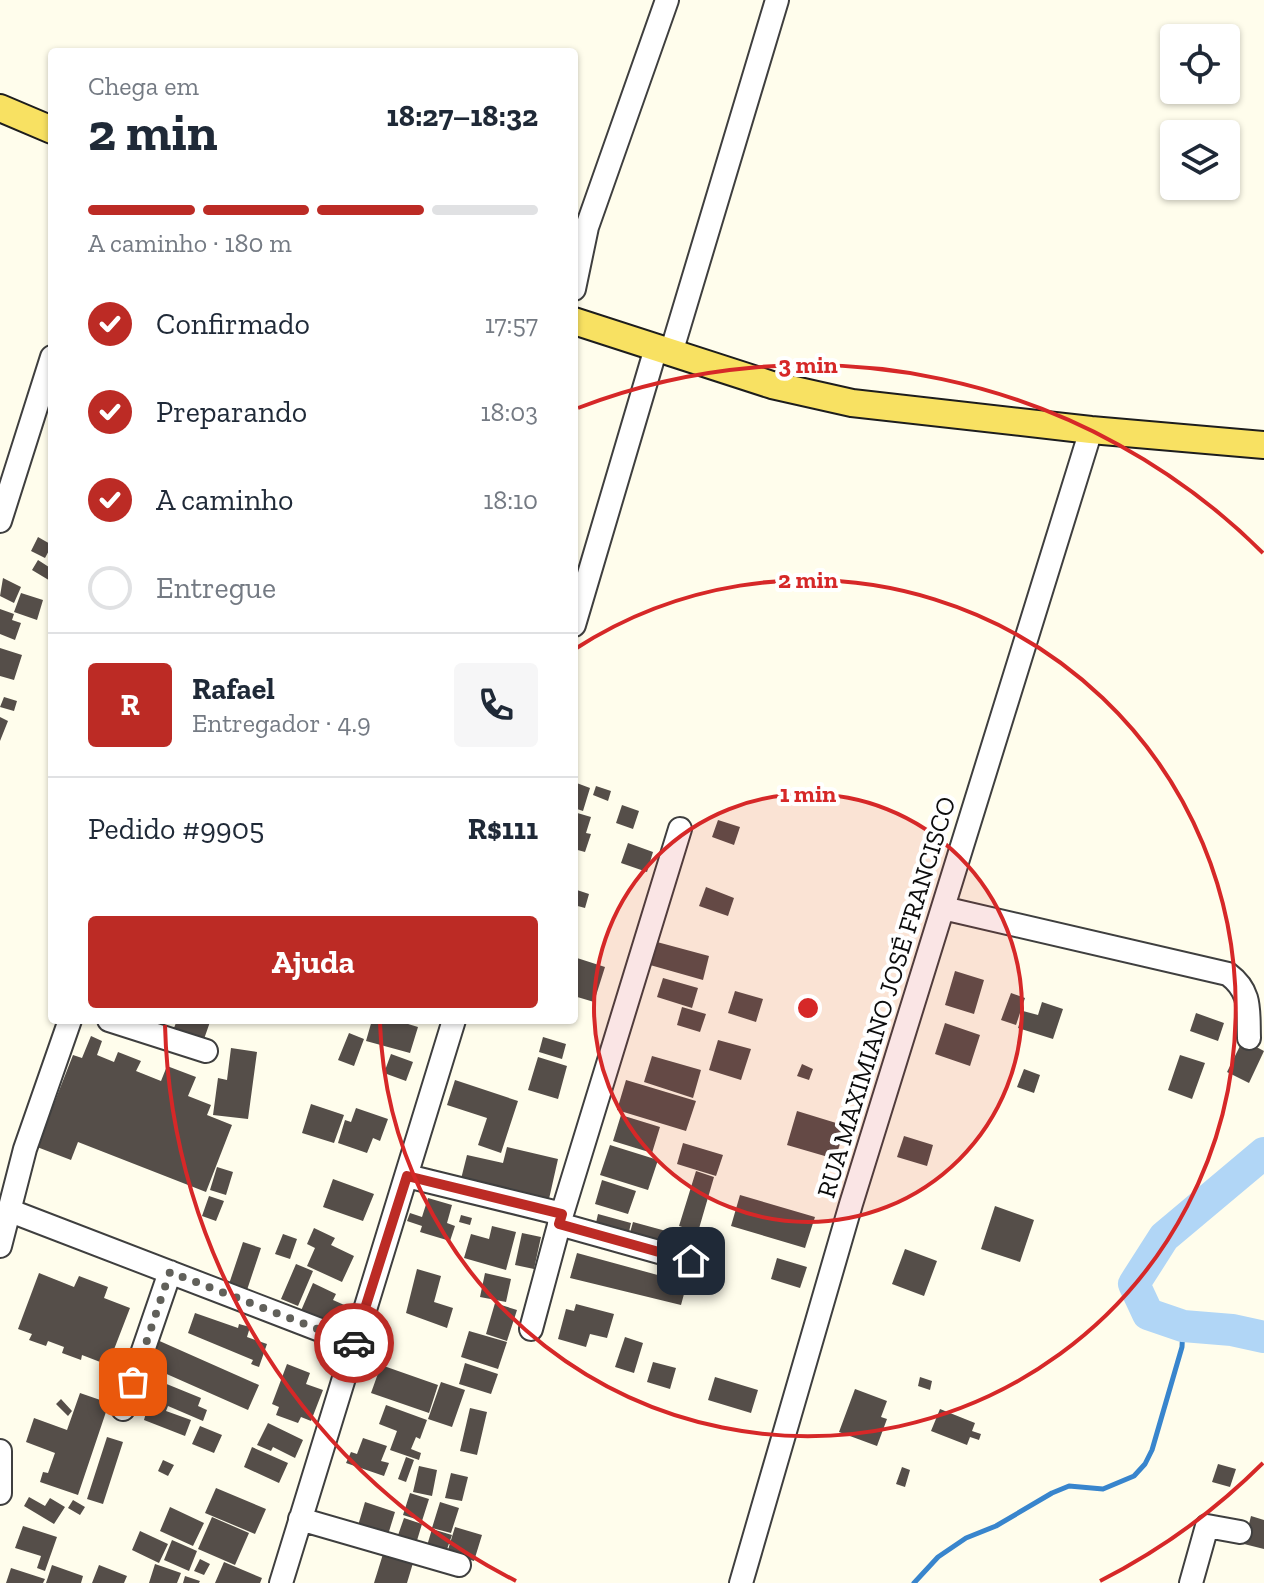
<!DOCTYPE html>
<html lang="pt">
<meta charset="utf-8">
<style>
body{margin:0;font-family:"Zilla Slab",serif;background:#f6f6f7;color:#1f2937;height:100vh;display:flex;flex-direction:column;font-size:30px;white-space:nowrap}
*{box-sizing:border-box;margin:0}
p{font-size:26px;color:#747a83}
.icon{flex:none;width:44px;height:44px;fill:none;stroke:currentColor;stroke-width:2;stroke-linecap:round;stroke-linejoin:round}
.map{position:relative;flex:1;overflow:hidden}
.panel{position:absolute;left:48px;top:48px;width:530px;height:976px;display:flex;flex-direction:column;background:#fff;border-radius:8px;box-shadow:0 2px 6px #0004}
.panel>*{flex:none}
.fabs{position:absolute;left:1160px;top:24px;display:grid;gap:16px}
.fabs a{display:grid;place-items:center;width:80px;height:80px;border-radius:8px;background:#fff;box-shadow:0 2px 6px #0004;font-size:40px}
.pin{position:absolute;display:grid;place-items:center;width:68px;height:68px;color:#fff;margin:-34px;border-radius:16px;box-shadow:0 4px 12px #0006}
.courier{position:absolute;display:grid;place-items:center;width:80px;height:80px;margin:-40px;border:6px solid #bc2b25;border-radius:50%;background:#fff;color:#222;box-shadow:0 2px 10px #0007}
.headline em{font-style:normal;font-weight:700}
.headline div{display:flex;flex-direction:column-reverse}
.headline{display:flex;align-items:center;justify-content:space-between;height:136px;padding:0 40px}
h1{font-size:52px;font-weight:700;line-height:60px}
.bar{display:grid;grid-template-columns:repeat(4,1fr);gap:12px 8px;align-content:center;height:96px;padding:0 40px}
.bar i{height:10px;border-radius:6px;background:#e0e1e3}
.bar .current{background:#bc2b25}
.bar p{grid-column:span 4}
.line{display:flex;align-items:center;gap:20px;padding:0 40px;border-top:2px solid #e0e1e3}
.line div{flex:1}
.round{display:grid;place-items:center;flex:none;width:84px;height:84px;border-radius:8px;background:#f6f6f7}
ol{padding:0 40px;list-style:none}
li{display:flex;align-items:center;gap:24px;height:88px}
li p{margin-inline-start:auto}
li .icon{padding:8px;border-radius:50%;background:#bc2b25;color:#fff;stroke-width:4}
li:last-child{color:#747a83}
li i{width:44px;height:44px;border:4px solid #e0e1e3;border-radius:50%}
.primary-button{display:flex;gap:16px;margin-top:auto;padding:16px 40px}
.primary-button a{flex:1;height:92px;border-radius:8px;background:#bc2b25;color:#fff;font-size:32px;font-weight:700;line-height:92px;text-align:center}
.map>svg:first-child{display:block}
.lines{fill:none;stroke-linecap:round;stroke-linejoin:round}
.stream{stroke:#3885cd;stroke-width:5}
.river{stroke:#b1d6f6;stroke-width:32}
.building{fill:#554e49}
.minor-casing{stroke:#3f3f3f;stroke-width:26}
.major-casing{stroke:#1d1d1d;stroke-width:30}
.minor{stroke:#fff;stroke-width:22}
.major{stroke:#f8e162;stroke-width:26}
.done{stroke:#61605a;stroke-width:8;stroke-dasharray:0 14.4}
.route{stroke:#bc2b25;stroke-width:10}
.ring{fill:none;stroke:#d62828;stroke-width:4}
.labels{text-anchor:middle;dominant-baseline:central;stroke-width:8;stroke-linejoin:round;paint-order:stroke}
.street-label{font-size:26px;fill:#0c0c0c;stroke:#fff}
.centre{fill:#d62828;stroke:#fff;stroke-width:4}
.ring-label{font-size:24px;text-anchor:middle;font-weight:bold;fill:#d62828;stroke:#fff;stroke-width:8;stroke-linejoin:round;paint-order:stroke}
</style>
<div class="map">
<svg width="1264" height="1583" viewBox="0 0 1264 1583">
<rect width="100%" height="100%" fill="#fffdec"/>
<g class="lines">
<!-- stream -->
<path class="stream" d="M914,1583L938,1557L966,1538L996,1526L1052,1493L1069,1486L1103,1489L1134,1476L1145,1464L1152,1450L1182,1347L1183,1326"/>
<!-- river -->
<path class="river" d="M1264,1153L1164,1237L1134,1284L1148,1314L1183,1326L1232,1330L1264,1337"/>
</g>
<!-- building -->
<path class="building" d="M38,537L52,545L45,558L31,551Z
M38,560L52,569V582L32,570Z
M3,578L21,587L14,603L0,596Z
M21,593L43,600L37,620L14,612Z
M0,609L14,614L12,620L21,623L15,640L0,634Z
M0,648L22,655L14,680L0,676Z
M4,697L17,701L14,711L0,707Z
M0,717L8,721L0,741Z
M574,782L590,788L583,811L574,808Z
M596,786L611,791L608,801L593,795Z
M622,805L639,811L633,829L616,823Z
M574,812L591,817L586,833L591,834L585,852L574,849Z
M718,820L740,827L734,845L712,837Z
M628,843L653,852L647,872L621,863Z
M706,887L734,898L728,916L699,906Z
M574,889L589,894L585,908L574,905Z
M657,942L709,956L703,980L650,965Z
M577,958L605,967L594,1002L574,996V967Z
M955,971L984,980L974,1014L945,1005Z
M663,978L698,988L692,1008L657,997Z
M735,991L763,999L756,1022L728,1013Z
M1011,993L1025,998L1016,1025L1001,1020Z
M1042,1002L1063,1009L1053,1039L1018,1028L1023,1011L1038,1015Z
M682,1007L706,1014L700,1032L677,1025Z
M1196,1013L1224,1023L1218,1041L1190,1031Z
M177,1020H205L210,1022L204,1039L174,1028Z
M372,1020H395L418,1027L410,1053L366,1041Z
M945,1023L980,1035L970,1066L935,1054Z
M349,1033L364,1039L354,1066L338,1060Z
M91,1036L102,1041L97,1055L114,1062L118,1052L141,1061L136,1071L161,1081L167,1066L196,1077L188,1096L211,1105L207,1115L232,1125L206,1192L78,1142L71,1160L37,1147L73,1055L82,1058Z
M543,1037L566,1044L562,1059L539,1052Z
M718,1040L751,1049L741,1080L709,1070Z
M1243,1040L1264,1051L1249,1083L1227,1072Z
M231,1048L257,1052L248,1119L213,1115L218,1078L227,1080Z
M391,1054L413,1062L406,1081L384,1073Z
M1180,1055L1205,1063L1192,1099L1168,1090Z
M652,1056L701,1070L693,1098L644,1082Z
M538,1057L567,1066L558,1099L528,1090Z
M802,1064L813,1069L809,1080L797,1076Z
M1024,1069L1040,1075L1034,1093L1017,1087Z
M455,1080L518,1101L501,1153L478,1145L487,1118L447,1105Z
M626,1080L696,1101L686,1131L617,1110Z
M311,1104L344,1115L334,1143L302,1133Z
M356,1108L388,1119L380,1141L373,1138L367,1153L338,1143L345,1120L351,1122Z
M797,1111L846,1126L835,1159L787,1145Z
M621,1115L660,1127L652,1153L613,1141Z
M904,1136L933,1145L927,1166L897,1157Z
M683,1143L723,1155L716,1176L677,1164Z
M610,1145L658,1160L648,1190L600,1175Z
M507,1147L558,1159L549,1199L461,1179L467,1155L503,1163Z
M217,1167L233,1172L226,1195L210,1190Z
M696,1171L714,1177L698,1232L679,1226Z
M333,1179L374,1194L363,1221L323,1207Z
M602,1180L636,1191L628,1214L595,1204Z
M740,1195L815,1217L805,1248L731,1226Z
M209,1196L224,1201L216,1221L202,1216Z
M428,1198L452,1205L447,1223L455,1226L450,1241L420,1232L422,1226L407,1221L410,1213L422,1217Z
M995,1206L1034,1220L1020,1262L981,1249Z
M598,1214L631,1223L628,1236L595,1227Z
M461,1215L472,1218L470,1225L459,1222Z
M633,1222L699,1240L694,1256L629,1236Z
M492,1226L516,1232L506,1270L464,1258L471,1234L489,1239Z
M314,1228L335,1238L331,1245L354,1256L342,1282L307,1266L315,1248L307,1244Z
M522,1233L541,1237L534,1269L515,1265Z
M283,1234L297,1239L290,1259L275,1254Z
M243,1242L261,1248L247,1290L229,1284Z
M905,1249L937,1261L924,1296L892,1284Z
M577,1253L687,1283L681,1305L570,1278Z
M777,1258L807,1267L800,1288L771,1279Z
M296,1264L313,1271L298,1306L281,1299Z
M417,1269L441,1276L434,1302L453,1308L447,1328L406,1313Z
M39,1273L74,1287L79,1276L108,1287L104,1298L130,1308L108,1365L82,1355L81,1360L62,1353L64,1347L48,1341L46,1346L29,1340L32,1334L18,1329Z
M485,1273L511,1279L506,1302L480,1297Z
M313,1283L336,1294L333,1300L351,1308L341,1331L300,1313Z
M495,1303L517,1310L507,1341L486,1334Z
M576,1304L614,1314L607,1338L590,1334L586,1347L558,1339L566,1309L574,1311Z
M195,1313L238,1328L239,1324L250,1327L247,1337L267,1344L259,1367L251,1364L253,1360L188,1333Z
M469,1331L507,1342L498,1369L461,1357Z
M625,1337L643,1343L634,1373L615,1367Z
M155,1339L259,1385L248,1410L144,1364Z
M653,1362L676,1368L670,1389L647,1382Z
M465,1363L498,1374L491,1394L459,1384Z
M287,1364L310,1373L306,1384L323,1390L311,1421L301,1417L298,1423L276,1415L279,1407L272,1404Z
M381,1365L438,1385L429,1413L371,1393Z
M142,1374L201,1398L198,1406L207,1410L203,1421L168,1406L166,1411L191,1420L185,1436L144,1420L150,1398L134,1392Z
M715,1377L758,1390L751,1413L708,1400Z
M920,1377L932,1381L930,1390L918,1386Z
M441,1382L465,1390L452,1427L428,1419Z
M855,1389L887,1401L881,1417L887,1419L877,1446L839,1432Z
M80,1393L109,1403L78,1495L40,1482L43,1472L48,1473L55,1453L26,1442L34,1418L67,1430Z
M61,1399L72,1411L68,1416L56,1404Z
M386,1405L427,1420L420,1439L416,1437L411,1449L421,1453L419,1460L390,1450L397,1431L379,1424Z
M470,1408L487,1412L477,1455L460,1451Z
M940,1409L975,1423L972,1431L981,1434L979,1440L970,1437L967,1445L931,1431Z
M268,1423L303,1440L295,1458L273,1447L271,1451L257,1445Z
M200,1426L222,1435L214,1453L192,1444Z
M107,1437L123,1442L103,1504L87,1499Z
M363,1438L387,1446L381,1461L389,1463L384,1476L346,1463L351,1452L357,1454Z
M252,1447L288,1463L279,1483L244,1467Z
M406,1457L414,1460L406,1482L398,1479Z
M163,1460L174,1465L168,1476L158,1471Z
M1218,1464L1236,1469L1230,1487L1212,1482Z
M419,1466L437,1470L432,1496L413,1492Z
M902,1467L910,1470L905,1487L896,1484Z
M451,1473L468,1477L462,1501L445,1498Z
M216,1488L266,1509L255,1534L205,1513Z
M410,1493L429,1499L422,1521L403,1515Z
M29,1497L45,1506L50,1498L65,1507L54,1524L24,1506Z
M73,1500L85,1507L80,1515L68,1508Z
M365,1502L395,1512L387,1538L357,1529Z
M440,1502L459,1508L451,1533L432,1528Z
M170,1507L204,1523L193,1546L160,1531Z
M1251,1516L1264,1520V1549L1244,1544Z
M212,1517L249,1533L235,1565L198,1549Z
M404,1518L422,1524L415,1547L396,1541Z
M23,1526L57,1537L45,1571L37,1568L41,1556L15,1548Z
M455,1527L482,1535L474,1561L447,1553Z
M432,1529L452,1535L445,1555L426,1549Z
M140,1531L168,1544L159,1563L132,1550Z
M172,1540L197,1551L189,1571L164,1560Z
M383,1554L413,1563L407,1583H374Z
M200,1559L210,1564L204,1575L194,1571Z
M224,1562L262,1578L260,1583H215Z
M155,1564L181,1573L177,1583H149Z
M52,1565L83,1576L81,1583H46Z
M99,1565L127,1576L124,1583H92Z
M11,1568L45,1579L43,1583H6Z
M185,1576L200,1581L199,1583H183Z"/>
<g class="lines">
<defs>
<path id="minor" d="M574,289L587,227L667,0
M671,353L777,0
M0,521L52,357
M574,625L656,348
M943,908L1228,974C1252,992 1248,1010 1249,1038
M109,1020L206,1051
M407,1176L562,1214
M8,1210L354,1343
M559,1224L691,1261
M0,1246L25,1149L70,1020
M531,1329L562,1214L680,829
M123,1409L170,1272
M0,1451V1493
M300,1519L459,1565
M281,1583L454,1020
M741,1583L851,1204L1091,430
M1191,1583L1207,1526L1240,1532"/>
<path id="major" d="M0,108L52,130
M574,321L772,385L852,403L1091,430L1264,445"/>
</defs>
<!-- minor casing -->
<use href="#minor" class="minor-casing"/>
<!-- major casing -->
<use href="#major" class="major-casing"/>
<!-- minor -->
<use href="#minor" class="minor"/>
<!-- major -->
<use href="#major" class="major"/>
</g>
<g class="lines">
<!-- done -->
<path class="done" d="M133,1382L170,1272L354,1343"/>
<!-- route -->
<path class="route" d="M354,1343L407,1176L562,1214L559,1224L691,1261"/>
</g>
<!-- distance rings -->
<circle cx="808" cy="1008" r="214" fill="#d62828" fill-opacity=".12"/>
<g class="ring">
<circle cx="808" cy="1008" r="214"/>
<path d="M575 649A428 428 0 1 1 380 1023"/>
<path d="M1263 1463A643 643 0 0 1 1100 1581M516 1581A643 643 0 0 1 165 1025M578 408A643 643 0 0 1 1263 553"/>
</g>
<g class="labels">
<!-- street labels -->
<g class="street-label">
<text transform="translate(886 997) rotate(-73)">RUA MAXIMIANO JOSÉ FRANCISCO</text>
</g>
</g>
<circle cx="808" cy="1008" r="12" class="centre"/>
<g class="ring-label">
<text x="808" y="373">3 min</text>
<text x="808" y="588">2 min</text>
<text x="808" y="802">1 min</text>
</g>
</svg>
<div class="fabs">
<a><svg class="icon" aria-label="locate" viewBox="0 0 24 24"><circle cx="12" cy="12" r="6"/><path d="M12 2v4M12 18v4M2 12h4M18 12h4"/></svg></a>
<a><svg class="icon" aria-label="layers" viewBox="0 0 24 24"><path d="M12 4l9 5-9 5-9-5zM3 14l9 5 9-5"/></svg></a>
</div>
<div class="pin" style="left:133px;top:1382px;background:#ea580c"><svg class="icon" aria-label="bag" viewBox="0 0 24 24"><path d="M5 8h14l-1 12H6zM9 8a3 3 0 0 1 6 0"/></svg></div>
<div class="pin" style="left:691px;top:1261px;background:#1f2937"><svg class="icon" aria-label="home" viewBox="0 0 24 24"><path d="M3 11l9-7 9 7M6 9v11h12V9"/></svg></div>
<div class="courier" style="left:354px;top:1343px"><svg class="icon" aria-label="car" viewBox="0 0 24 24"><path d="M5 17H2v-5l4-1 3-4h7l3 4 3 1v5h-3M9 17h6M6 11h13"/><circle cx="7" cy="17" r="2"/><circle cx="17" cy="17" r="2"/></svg></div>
<section class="panel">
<div class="headline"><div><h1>2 min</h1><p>Chega em</p></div><em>18:27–18:32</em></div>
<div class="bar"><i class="current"></i><i class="current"></i><i class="current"></i><i></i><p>A caminho · 180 m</p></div>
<ol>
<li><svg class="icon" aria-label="check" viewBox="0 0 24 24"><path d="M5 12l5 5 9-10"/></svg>Confirmado<p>17:57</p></li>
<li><svg class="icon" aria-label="check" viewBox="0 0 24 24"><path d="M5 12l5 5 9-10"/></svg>Preparando<p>18:03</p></li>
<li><svg class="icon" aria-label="check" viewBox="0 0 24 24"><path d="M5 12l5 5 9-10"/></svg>A caminho<p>18:10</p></li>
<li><i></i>Entregue</li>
</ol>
<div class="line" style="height:144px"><b class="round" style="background:#bc2b25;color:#fff">R</b><div><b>Rafael</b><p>Entregador · 4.9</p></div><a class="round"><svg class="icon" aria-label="phone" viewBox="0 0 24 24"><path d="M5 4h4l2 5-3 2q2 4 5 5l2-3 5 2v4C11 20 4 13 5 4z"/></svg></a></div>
<div class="line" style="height:104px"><div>Pedido #9905</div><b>R$111</b></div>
<div class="primary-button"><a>Ajuda</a></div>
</section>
</div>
